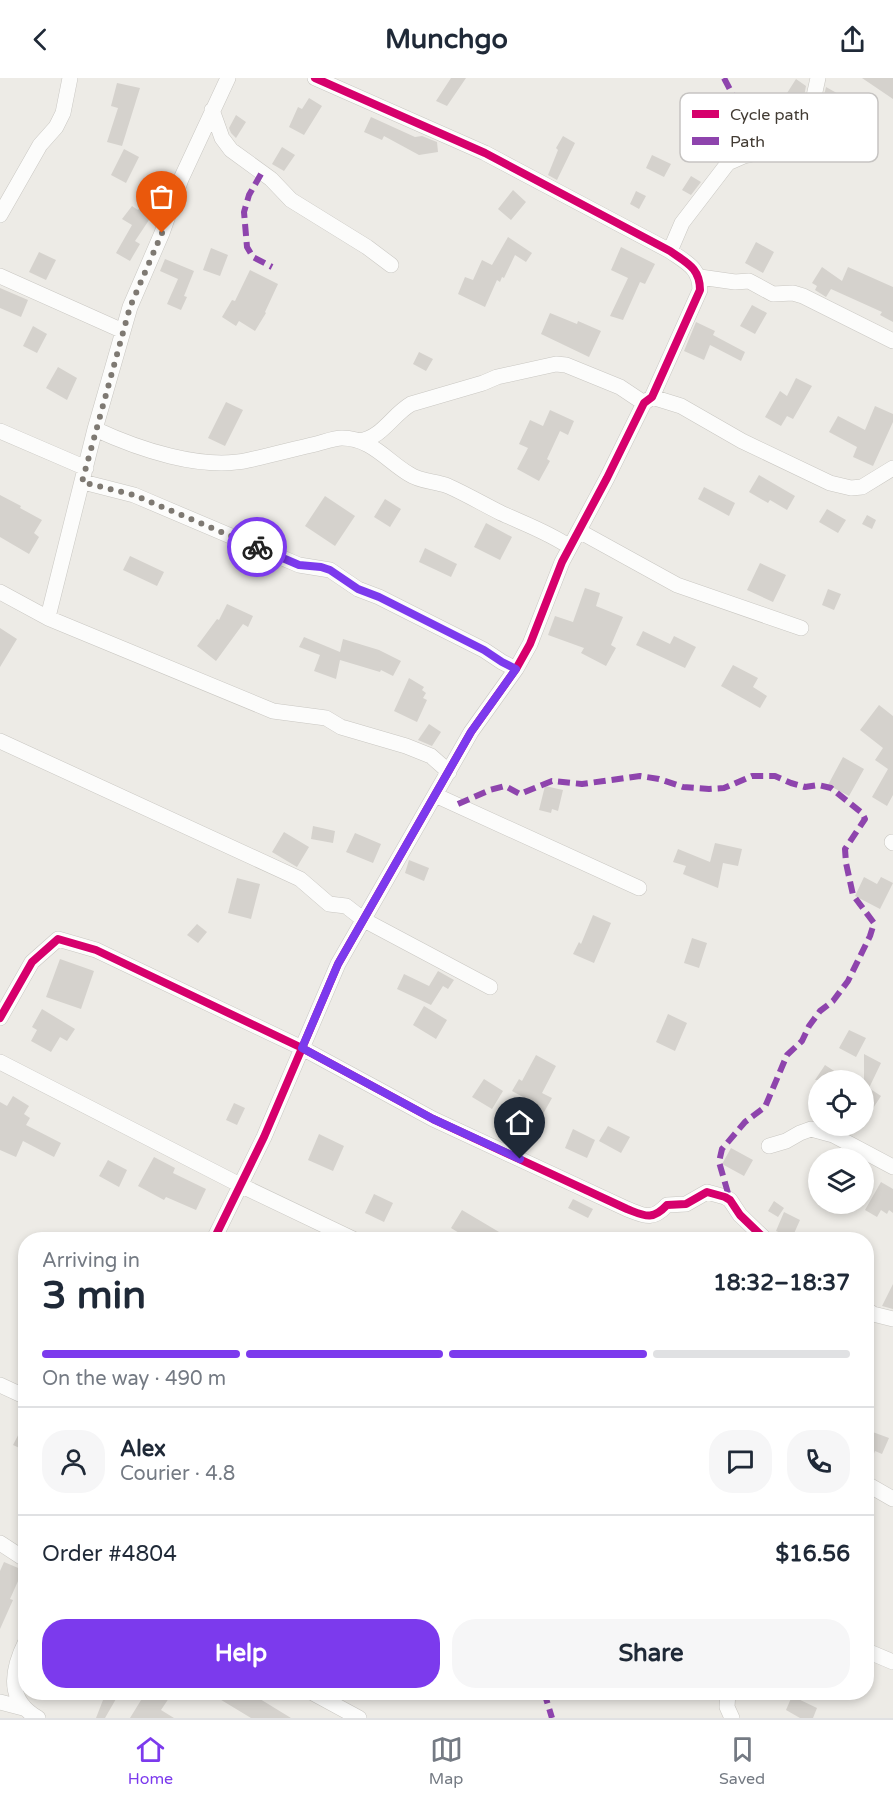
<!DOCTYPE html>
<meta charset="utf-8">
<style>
body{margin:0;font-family:"Varela Round",sans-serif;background:#f6f6f7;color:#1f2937;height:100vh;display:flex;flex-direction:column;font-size:22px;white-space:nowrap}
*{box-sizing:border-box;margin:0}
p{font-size:20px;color:#747a83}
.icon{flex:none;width:33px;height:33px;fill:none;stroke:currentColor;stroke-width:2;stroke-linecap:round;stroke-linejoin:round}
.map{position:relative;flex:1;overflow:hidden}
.drawer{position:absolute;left:18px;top:1154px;width:856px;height:468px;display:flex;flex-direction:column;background:#fff;border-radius:24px;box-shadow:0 3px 9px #0003}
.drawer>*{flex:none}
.buttons{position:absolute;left:808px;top:992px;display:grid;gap:12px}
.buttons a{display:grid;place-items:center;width:66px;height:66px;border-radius:50%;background:#fff;box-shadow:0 3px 9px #0003;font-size:30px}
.pin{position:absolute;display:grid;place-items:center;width:51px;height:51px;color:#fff;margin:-62px -26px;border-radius:50% 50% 50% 0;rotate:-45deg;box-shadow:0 0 6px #0007}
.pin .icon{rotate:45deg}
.courier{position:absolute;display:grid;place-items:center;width:60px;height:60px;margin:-30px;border:4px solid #7c3aed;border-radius:50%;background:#fff;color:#222;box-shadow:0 2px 8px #0007}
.headline em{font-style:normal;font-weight:800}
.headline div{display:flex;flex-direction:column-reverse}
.headline{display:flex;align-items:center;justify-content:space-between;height:102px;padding:0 24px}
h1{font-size:39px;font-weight:800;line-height:45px}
.bar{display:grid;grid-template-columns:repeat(4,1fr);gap:9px 6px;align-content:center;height:72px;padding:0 24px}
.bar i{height:8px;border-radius:4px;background:#e0e1e3}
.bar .selected{background:#7c3aed}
.bar p{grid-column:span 4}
.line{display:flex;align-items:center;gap:15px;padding:0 24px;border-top:2px solid #e0e1e3}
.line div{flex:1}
.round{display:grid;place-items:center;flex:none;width:63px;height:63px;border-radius:24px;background:#f6f6f7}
.primary-button{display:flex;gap:12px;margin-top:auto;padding:12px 24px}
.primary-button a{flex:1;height:69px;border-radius:24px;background:#7c3aed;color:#fff;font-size:24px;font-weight:800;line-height:69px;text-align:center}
.primary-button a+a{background:#f6f6f7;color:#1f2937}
header{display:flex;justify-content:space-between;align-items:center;height:78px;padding:0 24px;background:#fff;font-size:27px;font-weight:800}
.tab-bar{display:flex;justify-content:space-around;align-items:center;height:84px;border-top:2px solid #e0e1e3;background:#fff;font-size:16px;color:#747a83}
.tab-bar a{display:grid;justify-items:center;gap:3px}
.tab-bar .selected{color:#7c3aed}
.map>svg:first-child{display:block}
.building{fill:#d5d2cd}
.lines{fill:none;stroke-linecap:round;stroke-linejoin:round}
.minor-casing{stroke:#c9c7c2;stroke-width:16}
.minor{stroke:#fcfcfb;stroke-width:15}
.quiet{stroke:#8e44ad;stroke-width:6;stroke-dasharray:12 6;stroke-linecap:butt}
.cycleway-casing{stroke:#fff;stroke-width:11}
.cycleway{stroke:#d6006c;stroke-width:8}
.done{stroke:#7e7972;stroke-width:6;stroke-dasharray:0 10.8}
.route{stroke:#7c3aed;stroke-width:8}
.key{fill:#fff;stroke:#c6c4c2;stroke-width:1.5}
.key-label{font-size:16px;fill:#423b33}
</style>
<header><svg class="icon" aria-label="back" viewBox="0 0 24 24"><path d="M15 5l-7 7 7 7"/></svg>Munchgo<svg class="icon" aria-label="share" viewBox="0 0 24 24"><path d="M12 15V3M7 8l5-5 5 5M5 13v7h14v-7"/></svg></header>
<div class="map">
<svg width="893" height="1640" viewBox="0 0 893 1640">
<rect width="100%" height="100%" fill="#edebe6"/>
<!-- building -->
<path class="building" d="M451,0H466L447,28L436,23Z
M862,0H893V21Z
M796,1L806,8L801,34L782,23Z
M117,5L140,10L122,68L107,64L118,30L111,28Z
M826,9L842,18L833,32L822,26Z
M309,20L322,28L304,57L289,49L298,29L302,31Z
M236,37L246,44L236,60L231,55L229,50Z
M371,39L415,59L422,58L437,64L438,74L419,77L384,58L382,62L364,54Z
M563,58L575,65L557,102L548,97L558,72L556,70Z
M282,69L295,77L284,93L272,86Z
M124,71L139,79L126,105L111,97Z
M652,77L671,86L664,99L646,90Z
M691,98L701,104L691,117L682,112Z
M513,112L526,124L511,142L498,131Z
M636,113L646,118L639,131L630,126Z
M143,125L155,133L135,163L140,166L130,183L116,175L132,147L122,141L132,128L138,132Z
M508,159L532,175L526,184L515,177L504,200L502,199L500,204L497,202L485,229L458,216L465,199L473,202L482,182L492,187Z
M756,164L774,174L763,195L745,185Z
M621,169L655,186L645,206L640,204L623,242L610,238L628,200L611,192Z
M211,170L228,177L220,198L203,192Z
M39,174L56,182L46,202L29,194Z
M165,181L194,193L184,218L187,219L181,232L167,226L178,201L160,193Z
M822,189L842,203L848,189L893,209V244L880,237L882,234L831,211L826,219L815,212L817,208L812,205Z
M250,192L278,206L265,234L266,235L255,253L239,243L236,248L222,239L232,222L235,223Z
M0,210L28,222L21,239L0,230Z
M752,227L767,235L755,256L740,248Z
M550,235L577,246L578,243L601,253L589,279L541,256Z
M696,244L715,253L713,257L745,274L741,283L710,267L704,282L684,273Z
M33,248L47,256L37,275L23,268Z
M419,274L433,281L426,293L413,286Z
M58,289L77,300L67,322L46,310Z
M796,300L812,308L793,341L787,338L781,348L765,339L780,313L787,318Z
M226,324L243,332L225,368L208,360Z
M875,328L893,336V344L873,388L853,379L857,369L829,354L838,338L865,352Z
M550,332L574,343L568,357L560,353L547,381L550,383L539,403L517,391L528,370L519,366L530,342L543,348Z
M759,397L795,418L787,432L770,422L768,425L749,414Z
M704,409L735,425L729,438L698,421Z
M0,417L21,428L20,430L42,442L34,455L39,459L29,476L0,459Z
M325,418L355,438L335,468L305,448Z
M385,421L401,431L390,449L374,439Z
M827,431L846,442L838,455L819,444Z
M867,437L876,442L872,451L862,446Z
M486,445L512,459L500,482L474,469Z
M425,470L457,486L451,499L419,484Z
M130,478L164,494L157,508L123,492Z
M760,485L786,497L773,524L747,512Z
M585,510L600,515L596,528L623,539L611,567L616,570L606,588L581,575L584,570L548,557L555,538L573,544Z
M828,511L841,516L834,532L822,527Z
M227,526L253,538L248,549L243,546L216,583L197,568L217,541L219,542Z
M0,550L17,561L0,589Z
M643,553L670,566L674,558L696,569L685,590L636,567Z
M304,559L340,574L343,561L379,572L401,583L393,598L381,592L380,594L340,582L336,601L314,593L320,577L299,569Z
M733,587L758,600L753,609L767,618L760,630L721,608Z
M409,600L424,609L422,612L426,615L423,620L427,622L417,644L394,633Z
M879,627L893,638V717L887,728L872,719L888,691L875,682L883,670L860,652Z
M429,646L441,654L432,668L418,662Z
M843,679L864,691L849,718L828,707Z
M545,708L563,712L558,733L552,731L551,735L539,732Z
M313,748L335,753L333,765L311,761Z
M284,754L309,769L297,789L272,774Z
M355,755L381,766L373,785L346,774Z
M715,765L742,771L738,788L723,785L718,810L683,796L686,788L673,784L678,771L710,784Z
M409,782L429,790L424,803L405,795Z
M864,799L877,806L881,799L893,805L880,831L855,818Z
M237,800L260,806L251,841L228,835Z
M593,837L611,845L594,885L573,876L579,864L581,866Z
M197,846L207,854L198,865L187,857Z
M692,860L707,865L699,890L684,885Z
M60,881L94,893L81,931L46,919Z
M438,893L454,902L448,911L443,908L431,927L397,911L404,896L429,908Z
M424,928L447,942L436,961L413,947Z
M42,931L75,951L67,963L60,959L51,974L31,963L37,952L32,949Z
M668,936L687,945L675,973L656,964Z
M849,952L866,960L856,979L839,970Z
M864,976L881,985L869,1010L881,1018L864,1044Z
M536,977L556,988L542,1015L552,1020L543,1036L531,1030L534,1025L512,1013L519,1001L522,1003Z
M825,987L848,1002H815Z
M484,1001L503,1013L492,1031L472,1019Z
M13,1018L29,1028L24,1036L30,1040L26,1047L61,1065L54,1079L23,1063L16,1079L0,1072V1024L7,1028Z
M234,1025L245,1030L237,1047L226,1042Z
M608,1048L630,1059L621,1075L599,1063Z
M573,1051L595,1062L587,1080L565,1070Z
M319,1056L344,1068L333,1093L308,1082Z
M731,1070L753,1082L744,1098L722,1086Z
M154,1079L175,1090L173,1095L206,1111L196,1132L166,1119L164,1122L138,1108Z
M108,1082L127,1092L119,1109L99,1098Z
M881,1104L893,1111V1135L889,1132L887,1136L881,1132L877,1139L865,1132Z
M374,1116L393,1125L384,1144L365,1135Z
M573,1121L593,1131L588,1140L568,1130Z
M774,1123L784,1130L778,1139L768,1133Z
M462,1132L511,1161H469L451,1150Z
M784,1134L800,1142L792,1160L776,1153Z
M893,1206V1231L882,1228Z
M26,1342V1373L13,1367Z
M870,1353L889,1360L882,1376L875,1373L868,1392L867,1360Z
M4,1484L23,1492L10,1521L13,1522L0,1551V1493Z
M90,1614H120L105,1640H96L103,1622Z
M146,1614H173L161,1632L174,1640H130Z
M208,1614H253L261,1619L260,1621L291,1640H251Z
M792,1618L817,1630L813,1640H800L786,1632Z"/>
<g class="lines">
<defs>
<path id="minor" d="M212,32L222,60L231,72L271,101L291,122L367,169L391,187
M0,137L40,67L56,49L63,35L70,0
M670,173L682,145L728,85L744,78L774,71L791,64L802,56L809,41L818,0
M0,198L123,253
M700,199L735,204L749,203L773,216L793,215L803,218L893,263
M652,319L681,328L742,363L830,405L851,410L862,409L893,390
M95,351C138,371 202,393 249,382C272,377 294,371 316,366C324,364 334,360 342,360C371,360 387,383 409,396C421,404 435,403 448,408C466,416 483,426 501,435C525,446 548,454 570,469
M0,353L86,390
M359,363C382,360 392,337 411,326L483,305L497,299L556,286L566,287L620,309L644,325
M83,404L134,417L299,487L330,492L358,511L379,519L484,572L502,584L516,591
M579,453L677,507L801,550
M0,514L48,540L273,633L326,640L341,649L406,668L431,678L449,694
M48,539L95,351L130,229L162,155L181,101L228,0
M0,663L300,801L329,826L346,828L364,842L490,909
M435,717L639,810
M892,764L893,765
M0,940L32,884L58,861L96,872L302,970L433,1041L627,1131C645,1138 652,1143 667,1127L686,1126L707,1114L725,1119L730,1122L740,1137L765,1161
M0,984L240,1107L353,1161
M769,1068L786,1063L800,1055L811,1051L833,1057L893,1089
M214,1161L264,1059L338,886L471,654L516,591L530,566L562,484L607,400L644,325L652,319L700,212C700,190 687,185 670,173L485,75L315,0
M867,1232L873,1236L893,1241
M0,1307L26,1319
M867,1406L893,1421
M0,1465L26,1482
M26,1563C11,1593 6,1622 38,1640
M867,1573L893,1584
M311,1614L359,1640
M728,1614L727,1629L732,1640
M0,1624L23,1630"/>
</defs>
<!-- minor casing -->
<use href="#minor" class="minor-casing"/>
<!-- minor -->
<use href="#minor" class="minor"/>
<!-- quiet -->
<path class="quiet" d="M724,0L737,25V82
M261,96L249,117L244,134L247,169L253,179L272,189
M458,726L490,712L505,708L520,716L552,703L582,706L640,698L659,701L683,709L709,711L724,710L752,698H775L791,705L805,709L818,707L831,710L862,735L865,741L845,771L846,785L853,817L874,845L870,858L848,903L833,923L820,933L809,948L802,963L787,977L765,1029L745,1044L722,1071L719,1084L730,1122
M544,1614L552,1640"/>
<defs>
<path id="cycleway" d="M0,940L32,884L58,861L96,872L302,970L433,1041L627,1131C645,1138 652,1143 667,1127L686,1126L707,1114L725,1119L730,1122L740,1137L765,1161
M214,1161L264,1059L338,886L471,654L516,591L530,566L562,484L607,400L644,325L652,319L700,212C700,190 687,185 670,173L485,75L315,0"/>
</defs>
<!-- cycleway casing -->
<use href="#cycleway" class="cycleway-casing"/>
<!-- cycleway -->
<use href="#cycleway" class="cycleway"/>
</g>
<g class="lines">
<!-- done -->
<path class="done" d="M162,155L130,229L82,404L134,417L257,469"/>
<!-- route -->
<path class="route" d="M257,469L299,487L321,489L330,492L358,511L379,519L484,572L502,584L516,591L471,654L338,886L302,970L433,1041L520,1081"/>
</g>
<!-- legend -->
<rect x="680" y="15" width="198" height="69" rx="9" class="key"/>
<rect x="692" y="32" width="27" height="8" fill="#d6006c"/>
<rect x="692" y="59" width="27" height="8" fill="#8e44ad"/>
<g class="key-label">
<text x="730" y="42">Cycle path</text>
<text x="730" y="69">Path</text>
</g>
</svg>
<div class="buttons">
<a><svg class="icon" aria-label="locate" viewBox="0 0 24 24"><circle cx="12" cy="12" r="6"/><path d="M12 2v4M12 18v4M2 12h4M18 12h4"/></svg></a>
<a><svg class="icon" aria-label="layers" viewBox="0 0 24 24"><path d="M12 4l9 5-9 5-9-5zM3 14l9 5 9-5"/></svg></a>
</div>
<div class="pin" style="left:162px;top:155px;background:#ea580c"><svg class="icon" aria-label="bag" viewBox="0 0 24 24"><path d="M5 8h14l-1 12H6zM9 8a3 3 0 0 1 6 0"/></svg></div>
<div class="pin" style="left:520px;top:1081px;background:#1f2937"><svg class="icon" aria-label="home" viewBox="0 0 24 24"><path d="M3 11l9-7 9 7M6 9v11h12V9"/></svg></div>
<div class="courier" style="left:257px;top:469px"><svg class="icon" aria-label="bike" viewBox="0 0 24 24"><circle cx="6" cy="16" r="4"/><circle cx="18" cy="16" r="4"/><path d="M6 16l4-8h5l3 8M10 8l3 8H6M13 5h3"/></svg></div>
<section class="drawer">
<div class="headline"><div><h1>3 min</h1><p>Arriving in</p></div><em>18:32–18:37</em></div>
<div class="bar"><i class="selected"></i><i class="selected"></i><i class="selected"></i><i></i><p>On the way · 490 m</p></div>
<div class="line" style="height:108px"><a class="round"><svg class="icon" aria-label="person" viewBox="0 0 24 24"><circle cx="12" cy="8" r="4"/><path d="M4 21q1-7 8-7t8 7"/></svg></a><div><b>Alex</b><p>Courier · 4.8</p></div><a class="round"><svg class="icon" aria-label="chat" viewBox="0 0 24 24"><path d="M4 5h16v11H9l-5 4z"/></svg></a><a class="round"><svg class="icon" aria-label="phone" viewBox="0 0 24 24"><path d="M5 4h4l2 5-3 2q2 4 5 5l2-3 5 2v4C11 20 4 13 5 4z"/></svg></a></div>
<div class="line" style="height:78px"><div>Order #4804</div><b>$16.56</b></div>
<div class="primary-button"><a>Help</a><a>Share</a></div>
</section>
</div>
<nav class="tab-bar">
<a class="selected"><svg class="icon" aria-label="home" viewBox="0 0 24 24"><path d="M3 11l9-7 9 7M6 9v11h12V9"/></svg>Home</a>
<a><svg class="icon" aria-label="map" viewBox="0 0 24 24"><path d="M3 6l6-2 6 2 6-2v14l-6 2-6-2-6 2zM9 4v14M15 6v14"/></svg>Map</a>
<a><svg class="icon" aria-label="saved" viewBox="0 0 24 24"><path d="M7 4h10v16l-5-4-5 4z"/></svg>Saved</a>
</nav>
